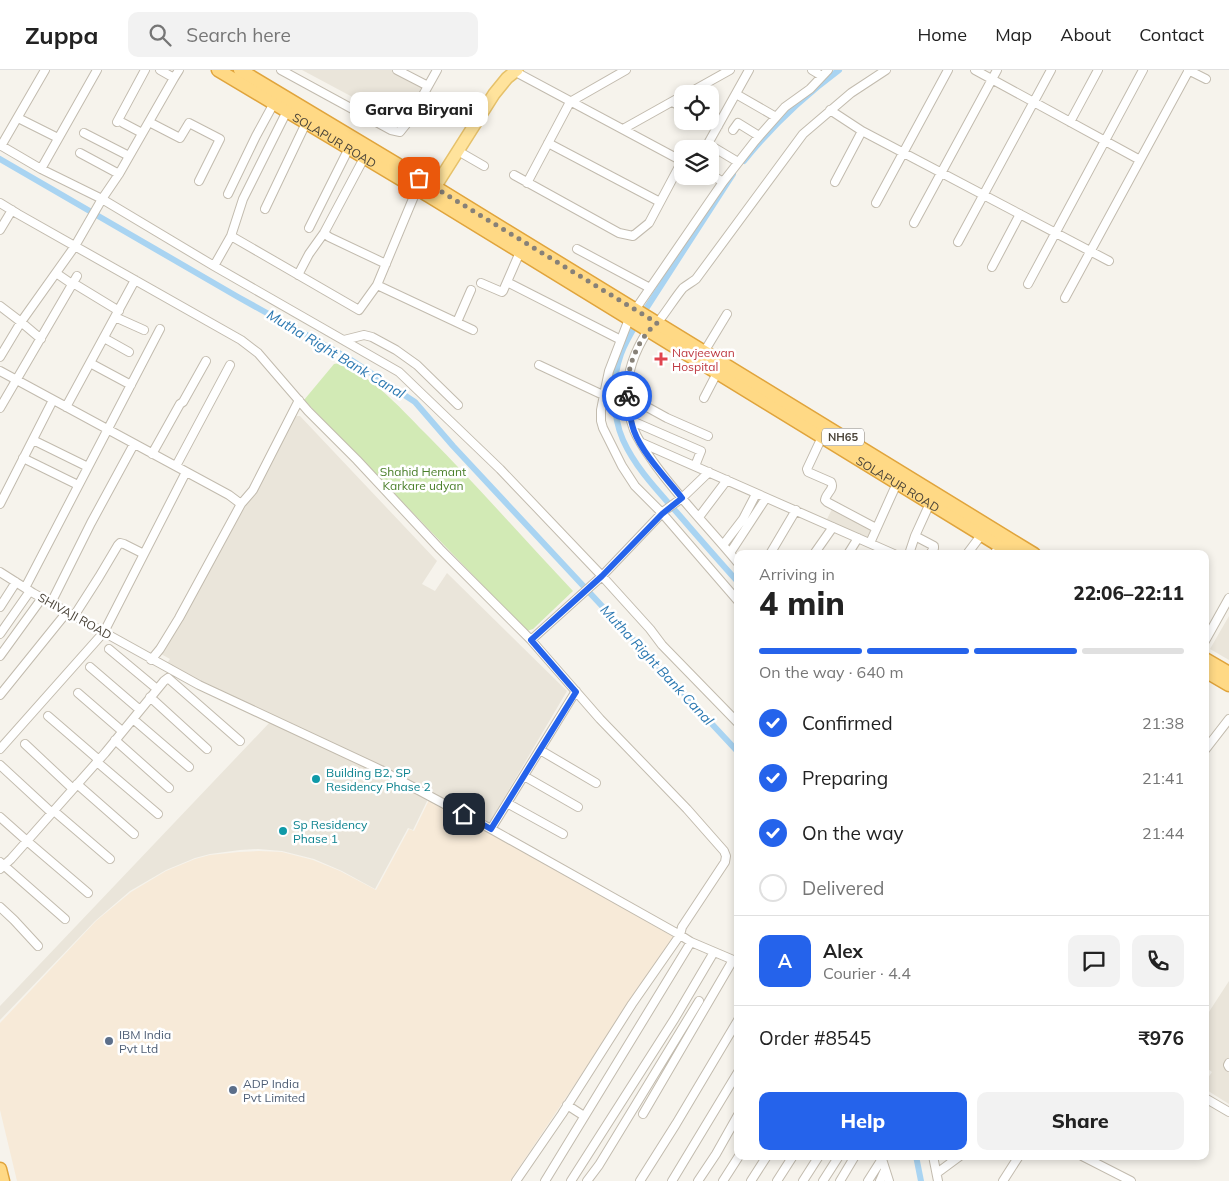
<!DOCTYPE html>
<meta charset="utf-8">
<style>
body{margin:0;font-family:Mulish,sans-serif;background:#f2f2f2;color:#222;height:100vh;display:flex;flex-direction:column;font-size:19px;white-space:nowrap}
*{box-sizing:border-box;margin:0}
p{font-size:16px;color:#767676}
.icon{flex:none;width:28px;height:28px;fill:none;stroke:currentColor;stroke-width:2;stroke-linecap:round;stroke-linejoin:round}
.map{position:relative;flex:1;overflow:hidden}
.details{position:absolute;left:734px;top:480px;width:475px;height:610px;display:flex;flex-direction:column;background:#fff;border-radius:10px;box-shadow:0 2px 8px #0003}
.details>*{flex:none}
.buttons{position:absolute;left:674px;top:15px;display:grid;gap:10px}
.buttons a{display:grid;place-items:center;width:45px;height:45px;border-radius:10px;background:#fff;box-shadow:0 2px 8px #0003;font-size:25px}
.pin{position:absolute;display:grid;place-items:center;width:42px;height:42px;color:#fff;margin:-21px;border-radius:10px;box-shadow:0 2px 8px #0006}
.courier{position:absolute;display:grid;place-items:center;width:50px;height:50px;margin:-25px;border:4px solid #2563eb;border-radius:50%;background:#fff;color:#222;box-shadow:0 1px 6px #0007}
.bubble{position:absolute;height:35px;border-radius:10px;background:#fff;box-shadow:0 2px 8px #0003;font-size:16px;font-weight:800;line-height:35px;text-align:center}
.head em{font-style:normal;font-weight:800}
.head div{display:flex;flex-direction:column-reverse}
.head{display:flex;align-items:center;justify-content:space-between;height:85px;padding:0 25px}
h1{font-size:32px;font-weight:800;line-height:38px}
.bar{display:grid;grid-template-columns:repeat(4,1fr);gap:8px 5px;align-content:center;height:60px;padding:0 25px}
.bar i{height:6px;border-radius:4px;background:#e0e0e0}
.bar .active{background:#2563eb}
.bar p{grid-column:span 4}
.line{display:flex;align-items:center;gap:12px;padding:0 25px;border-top:1px solid #e0e0e0}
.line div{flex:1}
.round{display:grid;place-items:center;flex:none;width:52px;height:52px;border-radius:10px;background:#f2f2f2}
ol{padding:0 25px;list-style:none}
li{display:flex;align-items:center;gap:15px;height:55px}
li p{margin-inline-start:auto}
li .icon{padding:5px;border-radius:50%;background:#2563eb;color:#fff;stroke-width:4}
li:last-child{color:#767676}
li i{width:28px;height:28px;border:2px solid #e0e0e0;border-radius:50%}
.primary-button{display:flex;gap:10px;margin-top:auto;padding:10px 25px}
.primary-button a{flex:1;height:58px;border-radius:10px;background:#2563eb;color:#fff;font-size:20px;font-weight:800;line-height:58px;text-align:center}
.primary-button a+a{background:#f2f2f2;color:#222}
header{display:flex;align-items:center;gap:30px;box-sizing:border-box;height:70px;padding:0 25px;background:#fff;border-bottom:1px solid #e0e0e0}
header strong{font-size:24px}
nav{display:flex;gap:28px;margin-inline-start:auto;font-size:18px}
.search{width:350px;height:45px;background:#f2f2f2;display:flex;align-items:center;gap:12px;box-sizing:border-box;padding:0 18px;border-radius:10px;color:#767676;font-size:19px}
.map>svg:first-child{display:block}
.residential{fill:#eae5da}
.commercial{fill:#f7ead8}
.green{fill:#d2eab5}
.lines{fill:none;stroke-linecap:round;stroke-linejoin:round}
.canal{stroke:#a9d4f2;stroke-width:6}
.minor-casing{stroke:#c2bbae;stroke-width:10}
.primary-casing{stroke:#e6c16a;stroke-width:14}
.trunk-casing{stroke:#e0a43c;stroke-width:15}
.minor{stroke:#fff;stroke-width:8}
.primary{stroke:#ffe39c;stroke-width:11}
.trunk{stroke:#ffd985;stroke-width:12}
.done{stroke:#878178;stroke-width:5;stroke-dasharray:0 9}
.route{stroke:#2563eb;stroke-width:6}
.health-dot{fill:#e0444e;stroke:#fff;stroke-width:2}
.culture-dot{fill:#0f9aa8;stroke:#fff;stroke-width:2}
.service-dot{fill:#5c6f8a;stroke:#fff;stroke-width:2}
.labels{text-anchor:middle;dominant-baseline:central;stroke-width:5;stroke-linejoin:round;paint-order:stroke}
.shield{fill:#fff;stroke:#817c74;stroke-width:1}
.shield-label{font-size:11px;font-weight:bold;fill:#4b4439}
.street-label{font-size:12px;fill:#4b4439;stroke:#fff}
.health-label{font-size:12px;fill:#be3a42;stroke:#fff;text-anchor:start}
.park-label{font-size:12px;fill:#4a7f2a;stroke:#fff}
.culture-label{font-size:12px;fill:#0d838f;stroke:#fff;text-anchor:start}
.service-label{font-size:12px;fill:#4e5e75;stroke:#fff;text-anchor:start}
.water-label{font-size:14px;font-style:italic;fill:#2e7ab2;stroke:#fff}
</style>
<header>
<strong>Zuppa</strong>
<div class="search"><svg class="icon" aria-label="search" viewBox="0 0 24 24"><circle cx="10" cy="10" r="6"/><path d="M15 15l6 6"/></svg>Search here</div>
<nav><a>Home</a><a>Map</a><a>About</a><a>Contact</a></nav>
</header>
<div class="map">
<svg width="1229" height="1111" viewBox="0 0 1229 1111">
<rect width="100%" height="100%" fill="#f6f3ec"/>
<!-- residential -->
<path class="residential" d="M302,0H395L423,15L403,54Z
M297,346H300L437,491L422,514L435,521L447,503L567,621L488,755L166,595L170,589L161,584L237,442L244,439L295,347Z
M833,437L874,459L869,471L827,449Z
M1229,546V590L1210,579Z
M271,651L429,727L413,760L408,758L375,819L342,801L314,789L282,781L258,779L240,780L210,784L195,788L166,800L130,821L95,851L0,950V936Z
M1229,911V1034L1205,1019V1012L1212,1002L1205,997V948Z"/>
<!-- commercial -->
<path class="commercial" d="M430,728L675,865L510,1111H17L0,1040V953L96,851L131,822L166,801L195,789L210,785L239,782L259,781L282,782L313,790L340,801L376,820L409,759L414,761Z"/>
<!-- green -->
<path class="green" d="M340,293C375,308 403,341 430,368C479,418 525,470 573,521L533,559L527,561L304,330L334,294Z"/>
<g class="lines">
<!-- canal -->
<path class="canal" d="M0,89L238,227L348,288L415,332L453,376L738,682
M744,91C771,57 804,26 839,0
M642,245L733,104
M637,253C631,263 625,273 621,284C612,309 612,345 623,370C636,399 659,422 680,446C699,468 718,490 738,512
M916,1086L921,1111"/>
<defs>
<path id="minor" d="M160,0L174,8L179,0
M281,0L391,60L400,62L408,52L437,0
M397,0L428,16
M512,0L682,91
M812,0L822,6
M975,0L1140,90
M1188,0L1206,9
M687,24L730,0
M736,24L776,47
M672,32L682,37
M830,40L862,61L1109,191
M18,48L58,68
M709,51L718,56
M117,52L145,0
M149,52L180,68L189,53L220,69L199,111
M1070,52L1098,0
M123,53L142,63
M623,59L682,26
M733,60L738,53L759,66
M84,63L129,86
M548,73L660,132
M708,74L738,92
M0,75L41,99L102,129L214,196L399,302L500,399L602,506L650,559L662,575L738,653
M1,76L45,0
M705,79L749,0
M458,81L484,96
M80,83L119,104
M41,99L97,0
M710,104L723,112
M514,105L619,163L633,166L649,153L682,91
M835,112L862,61
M527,113L570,32L626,0
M228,124L256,66L274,33
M0,133L18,144L241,270L258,283L308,341L357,390L440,479L531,570L600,649L687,739L724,781L726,786L725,792L682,857L680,865L691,872L738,892
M876,133L948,0
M265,139L306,53
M914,153L997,0
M309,158L349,78
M0,160L12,140
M324,163L329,167L386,194
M231,166L359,240L377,215L417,119
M958,172L1051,0
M577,179L650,218
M214,196L231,166L243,129L287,41
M992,197L1020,144
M56,203L72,214
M298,205L309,184L324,163L364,88
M507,212L621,270
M73,213L119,241
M481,213L502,222L503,221L520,182
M1028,214L1143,0
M377,215L473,260
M1065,228L1189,0
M0,236L21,252L41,269
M635,240L723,112L755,71L785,37L810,19L828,0
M115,247L144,260
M629,249L609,301L606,315L601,340V351L603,358L622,396L635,416L662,443L738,531
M457,252L471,220
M104,268L129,282
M344,270L364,265L372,267L396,280L417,295L458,335
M704,282L727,244
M0,287L21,252L75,176L102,129L119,104L174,8
M90,293L131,315
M539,295L603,325
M0,301L229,425L241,434L253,420L299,330
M627,326L667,348L708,366
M704,328L717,303
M66,337L135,210
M0,338L77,206
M632,351L701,381L695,396
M822,367L807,399L808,402L831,412C835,419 826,423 825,430L827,432L876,458
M33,370L88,397
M642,373L894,484
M152,384L180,334L183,332L206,291
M23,388L78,415
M176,396L230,295
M0,434L53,330
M699,447L727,410
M915,466L934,476V478L930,484
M870,473L897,413
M723,475L743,449L756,424
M730,483L766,428
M770,484L796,440
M814,484L833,457
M848,484L858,468
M909,484L915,466L930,433
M967,484L982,464
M994,484L1000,475
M738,493C710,459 679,428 654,393C647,383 639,372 634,360C621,325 627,293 647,262C650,258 655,256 658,252C667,241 674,229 683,218C687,215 692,212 696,209L803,64L851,23L886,0
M0,502L33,523L199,615L381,700L491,759L680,865L632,934L562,1044L516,1111
M25,518L160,259
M51,533L91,453L134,374
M0,537L16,512
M74,546L99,507L118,475L120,473L124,474L144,484
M0,564L30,521
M531,570L602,506L664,441L682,428L709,402
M1205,571L1229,528
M109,579L157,619
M0,586L42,528
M151,590L160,579L179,548L241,434
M90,597L140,640
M78,623L122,661
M0,625L67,542
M150,627L207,679
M48,646L99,690
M133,649L189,697
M115,670L169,718
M25,674L73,719
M0,679L104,562L186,402
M540,680L596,713
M1205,680L1229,649
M97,692L158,744
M0,695L52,743
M524,706L578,737
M77,714L134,764
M507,733L563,764
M54,741L110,789
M0,747L27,771L88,823
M491,759L576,621
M0,792L65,849
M0,799L11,789L105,683L164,611L168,608L240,671
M0,837L14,850L38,876
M1229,993L1228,995L1229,997
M1205,1028L1229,1042
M567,1035L584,1046
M643,1044L733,890
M881,1086L889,1111
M933,1086L938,1111
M1082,1086L1131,1111
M937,1103L960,1086
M545,1111L691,872
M571,1111L675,948L714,882
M587,1111L599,1095L699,931
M640,1111L676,1054L738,950
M672,1111L738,1002
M698,1111L716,1084L738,1045
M723,1111L739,1086
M751,1111L767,1086
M777,1111L793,1086
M803,1111L819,1086
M823,1111L839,1086
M840,1111L855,1086
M868,1111L882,1089
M880,1111L885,1100
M1003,1111L1019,1086"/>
<path id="primary" d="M430,125L494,24L507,8L517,0"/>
<g id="trunk">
<path id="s1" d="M218,0L429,126L1013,484"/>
<path d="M240,0L435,117L1034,484"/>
<path d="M1205,589L1229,603"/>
<path d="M1205,601L1229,615"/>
<path d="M0,1099L3,1111"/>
</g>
</defs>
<!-- minor casing -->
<use href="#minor" class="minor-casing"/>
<!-- primary casing -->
<use href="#primary" class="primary-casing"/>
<!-- trunk casing -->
<use href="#trunk" class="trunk-casing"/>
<!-- minor -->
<use href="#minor" class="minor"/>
<!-- primary -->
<use href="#primary" class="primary"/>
<!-- trunk -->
<use href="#trunk" class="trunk"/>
</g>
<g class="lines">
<!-- done -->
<path class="done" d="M419,108L657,253C636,270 626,300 627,326"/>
<!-- route -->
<path class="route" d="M464,744L491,759L576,622L531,570L602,506L662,444L682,428C667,409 642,383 634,361C630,350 629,338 627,326"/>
</g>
<!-- markers -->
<path class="health-dot" d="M658.5 281.5h5v5h5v5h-5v5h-5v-5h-5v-5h5z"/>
<g class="culture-dot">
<circle cx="316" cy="709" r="5"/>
<circle cx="283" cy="761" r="5"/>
</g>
<g class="service-dot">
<circle cx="109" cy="971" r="5"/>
<circle cx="233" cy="1020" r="5"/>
</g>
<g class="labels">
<!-- shield labels -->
<rect class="shield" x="822" y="358.5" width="42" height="17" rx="4"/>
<g class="shield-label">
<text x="843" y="367">NH65</text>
</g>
<!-- street labels -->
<g class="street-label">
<text stroke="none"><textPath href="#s1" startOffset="136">SOLAPUR ROAD</textPath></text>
<text stroke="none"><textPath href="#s1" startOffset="796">SOLAPUR ROAD</textPath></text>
<text transform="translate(75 546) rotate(29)">SHIVAJI ROAD</text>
</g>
<!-- health labels -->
<g class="health-label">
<text x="672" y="282">Navjeewan<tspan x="672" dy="14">Hospital</tspan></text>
</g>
<!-- park labels -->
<g class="park-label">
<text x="423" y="401">Shahid Hemant<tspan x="423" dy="14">Karkare udyan</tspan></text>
</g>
<!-- culture labels -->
<g class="culture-label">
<text x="326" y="702">Building B2, SP<tspan x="326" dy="14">Residency Phase 2</tspan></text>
<text x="293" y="754">Sp Residency<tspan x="293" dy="14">Phase 1</tspan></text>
</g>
<!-- service labels -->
<g class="service-label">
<text x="119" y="964">IBM India<tspan x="119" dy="14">Pvt Ltd</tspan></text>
<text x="243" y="1013">ADP India<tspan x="243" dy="14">Pvt Limited</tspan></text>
</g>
<!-- water labels -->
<g class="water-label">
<text transform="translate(336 284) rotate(31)">Mutha Right Bank Canal</text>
<text transform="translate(657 595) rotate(47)">Mutha Right Bank Canal</text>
</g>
</g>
</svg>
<div class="buttons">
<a><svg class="icon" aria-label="locate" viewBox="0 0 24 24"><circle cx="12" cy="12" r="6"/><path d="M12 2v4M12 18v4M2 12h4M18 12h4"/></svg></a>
<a><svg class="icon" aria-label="layers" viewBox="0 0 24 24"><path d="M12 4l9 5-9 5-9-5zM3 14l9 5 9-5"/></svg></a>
</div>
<div class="pin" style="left:419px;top:108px;background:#ea580c"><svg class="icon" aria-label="bag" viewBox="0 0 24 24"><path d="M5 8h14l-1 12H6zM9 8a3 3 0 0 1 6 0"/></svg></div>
<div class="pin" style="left:464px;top:744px;background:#1f2937"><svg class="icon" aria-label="home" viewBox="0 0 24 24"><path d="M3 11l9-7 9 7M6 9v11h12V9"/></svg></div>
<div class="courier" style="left:627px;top:326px"><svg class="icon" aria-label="bike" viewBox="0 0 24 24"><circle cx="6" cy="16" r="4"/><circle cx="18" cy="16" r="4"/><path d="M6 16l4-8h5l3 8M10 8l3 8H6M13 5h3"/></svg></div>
<div class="bubble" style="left:350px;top:22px;width:138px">Garva Biryani</div>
<section class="details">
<div class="head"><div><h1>4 min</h1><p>Arriving in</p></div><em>22:06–22:11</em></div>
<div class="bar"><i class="active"></i><i class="active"></i><i class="active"></i><i></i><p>On the way · 640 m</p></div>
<ol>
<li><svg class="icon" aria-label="check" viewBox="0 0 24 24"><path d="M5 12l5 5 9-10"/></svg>Confirmed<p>21:38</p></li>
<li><svg class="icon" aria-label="check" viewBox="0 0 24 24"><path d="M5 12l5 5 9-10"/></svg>Preparing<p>21:41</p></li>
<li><svg class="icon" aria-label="check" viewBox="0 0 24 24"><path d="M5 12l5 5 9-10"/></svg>On the way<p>21:44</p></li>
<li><i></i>Delivered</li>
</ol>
<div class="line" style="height:90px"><b class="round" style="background:#2563eb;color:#fff">A</b><div><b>Alex</b><p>Courier · 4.4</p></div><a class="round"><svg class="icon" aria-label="chat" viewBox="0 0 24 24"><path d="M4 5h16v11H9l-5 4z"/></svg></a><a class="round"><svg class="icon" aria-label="phone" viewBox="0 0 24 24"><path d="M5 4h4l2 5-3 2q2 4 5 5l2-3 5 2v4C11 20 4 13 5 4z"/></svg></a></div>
<div class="line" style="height:65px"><div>Order #8545</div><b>₹976</b></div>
<div class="primary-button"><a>Help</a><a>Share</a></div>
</section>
</div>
